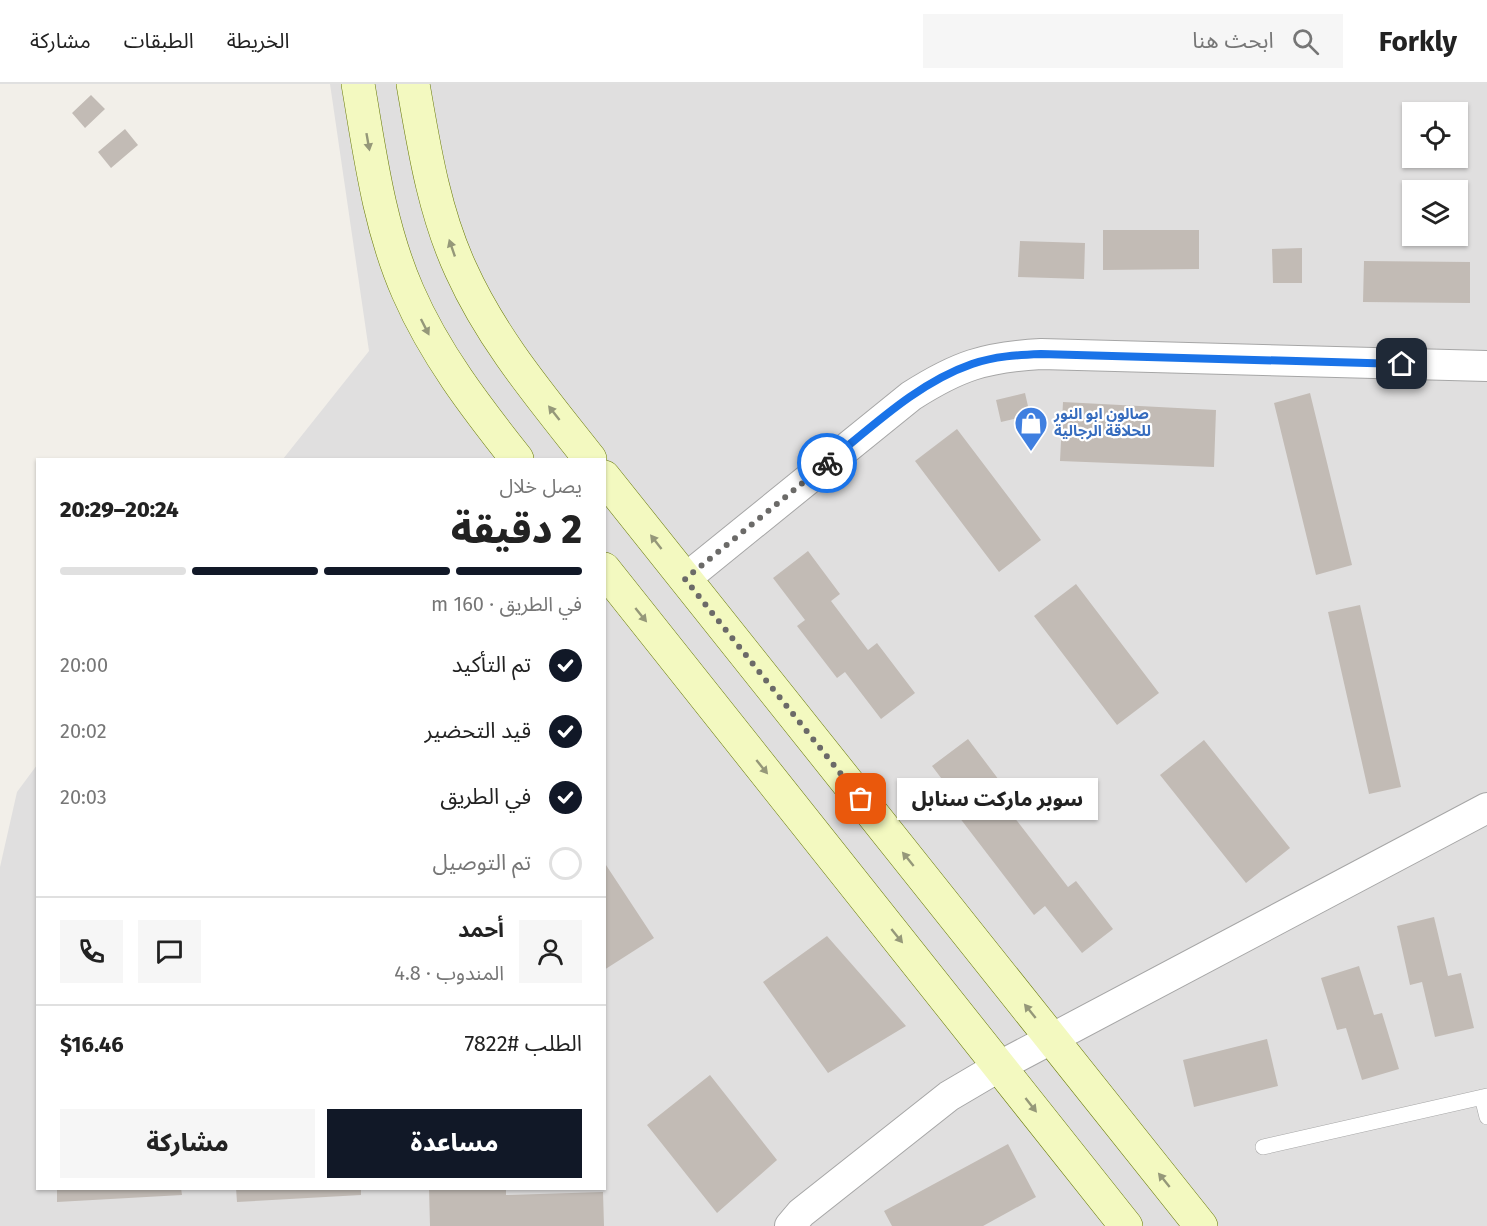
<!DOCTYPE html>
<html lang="ar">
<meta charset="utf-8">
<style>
body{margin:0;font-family:"Fira Sans","Noto Sans Arabic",sans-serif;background:#f6f6f6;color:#222;direction:rtl;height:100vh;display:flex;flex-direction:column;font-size:22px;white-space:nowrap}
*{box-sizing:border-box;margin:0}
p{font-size:20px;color:#767676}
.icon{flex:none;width:33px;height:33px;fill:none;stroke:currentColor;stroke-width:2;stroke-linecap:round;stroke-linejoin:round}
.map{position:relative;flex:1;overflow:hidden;direction:ltr}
.sheet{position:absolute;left:36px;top:374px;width:570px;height:732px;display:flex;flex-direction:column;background:#fff;border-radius:0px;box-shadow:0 2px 4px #0004;direction:rtl}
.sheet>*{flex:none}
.controls{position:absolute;left:1402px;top:18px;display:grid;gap:12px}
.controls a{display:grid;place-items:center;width:66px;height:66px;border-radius:0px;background:#fff;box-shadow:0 2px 4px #0004;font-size:30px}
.pin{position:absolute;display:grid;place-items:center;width:51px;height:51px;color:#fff;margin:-26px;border-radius:12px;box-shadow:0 3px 9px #0006}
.courier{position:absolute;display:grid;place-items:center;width:60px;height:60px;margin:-30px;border:4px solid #1a73e8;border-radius:50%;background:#fff;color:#222;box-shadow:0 2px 8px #0007}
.bubble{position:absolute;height:42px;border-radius:0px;background:#fff;box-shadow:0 2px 4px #0004;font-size:20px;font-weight:800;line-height:42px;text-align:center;direction:rtl}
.headline em{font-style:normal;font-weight:800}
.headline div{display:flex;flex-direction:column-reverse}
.headline{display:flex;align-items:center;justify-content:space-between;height:102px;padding:0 24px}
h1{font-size:39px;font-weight:800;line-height:45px}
.bar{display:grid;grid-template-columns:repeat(4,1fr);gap:9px 6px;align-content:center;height:72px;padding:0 24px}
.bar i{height:8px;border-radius:4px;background:#e0e0e0}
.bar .current{background:#111827}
.bar p{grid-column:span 4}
.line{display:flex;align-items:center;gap:15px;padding:0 24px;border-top:2px solid #e0e0e0}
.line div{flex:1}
.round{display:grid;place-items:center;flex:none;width:63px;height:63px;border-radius:0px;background:#f6f6f6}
ol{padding:0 24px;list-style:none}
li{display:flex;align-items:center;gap:18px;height:66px}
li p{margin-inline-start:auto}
li .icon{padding:6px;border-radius:50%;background:#111827;color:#fff;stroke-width:4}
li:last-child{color:#767676}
li i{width:33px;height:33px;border:3px solid #e0e0e0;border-radius:50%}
.primary-button{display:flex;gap:12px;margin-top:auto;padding:12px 24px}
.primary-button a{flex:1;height:69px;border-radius:0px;background:#111827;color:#fff;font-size:24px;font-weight:800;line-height:69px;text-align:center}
.primary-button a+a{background:#f6f6f6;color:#222}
header{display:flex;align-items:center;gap:36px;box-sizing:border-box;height:84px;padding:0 30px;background:#fff;border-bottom:2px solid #e0e0e0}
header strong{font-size:28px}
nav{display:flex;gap:33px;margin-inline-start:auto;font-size:21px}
.search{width:420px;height:54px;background:#f6f6f6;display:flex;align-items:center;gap:15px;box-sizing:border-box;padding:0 21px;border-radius:0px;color:#767676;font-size:22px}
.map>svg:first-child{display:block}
.residential{fill:#e0dfdf;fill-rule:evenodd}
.building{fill:#c2bbb5}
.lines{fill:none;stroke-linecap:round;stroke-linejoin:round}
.lane-casing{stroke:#a6a6a6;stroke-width:16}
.street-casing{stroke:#a6a6a6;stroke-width:32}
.secondary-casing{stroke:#687a08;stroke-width:34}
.lane{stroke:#fff;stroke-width:15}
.street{stroke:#fff;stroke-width:30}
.secondary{stroke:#f3f9c0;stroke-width:33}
.oneway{fill:#959879}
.done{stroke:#6b6a68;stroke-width:6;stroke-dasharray:0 10.8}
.route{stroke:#1a73e8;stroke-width:8}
.labels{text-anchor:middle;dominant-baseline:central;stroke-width:4.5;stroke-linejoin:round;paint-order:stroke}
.shop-label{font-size:15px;font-weight:bold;fill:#366cbe;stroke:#fff;text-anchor:start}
</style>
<header>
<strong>Forkly</strong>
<div class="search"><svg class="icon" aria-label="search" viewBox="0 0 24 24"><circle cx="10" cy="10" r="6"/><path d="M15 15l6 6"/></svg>ابحث هنا</div>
<nav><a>الخريطة</a><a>الطبقات</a><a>مشاركة</a></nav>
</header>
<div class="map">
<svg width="1487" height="1142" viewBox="0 0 1487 1142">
<rect width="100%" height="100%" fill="#f2efe9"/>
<!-- residential -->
<path class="residential" d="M330,0H1487V1142H0V783L17,708L37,681L38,1104H604V375H283L369,267ZM1413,28H1458V74H1413ZM1413,106H1458V152H1413Z"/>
<!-- building -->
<path class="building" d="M91,11L105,25L85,44L72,29Z
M125,45L138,61L111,84L98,68Z
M1103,146H1199V185L1103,186Z
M1020,157L1085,159L1084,195L1018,193Z
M1302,164V199H1273L1272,165Z
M1364,177L1470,178V219L1363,218Z
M1025,309L1030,331L1001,338L996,316Z
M1310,309L1352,481L1316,491L1274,319Z
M1063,318L1216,326L1214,383L1060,377Z
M957,345L1041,456L999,488L915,377Z
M808,467L840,510L831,517L868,566L877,559L915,609L881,635L845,588L837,594L797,542L805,536L773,494Z
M1076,500L1159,609L1117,641L1034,532Z
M1360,521L1401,703L1369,710L1328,528Z
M968,655L1002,700L994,707L1068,803L1076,797L1113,845L1082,869L1045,822L1034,831L956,729L963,723L932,682Z
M1204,656L1290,764L1246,799L1160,691Z
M604,778L654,854L604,886Z
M1434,833L1448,892L1461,889L1474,944L1435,953L1422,898L1410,901L1397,842Z
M827,852L906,942L828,989L763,898Z
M1359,882L1374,931L1382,929L1399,985L1362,996L1346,944L1337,946L1321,894Z
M1267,955L1278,1002L1194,1023L1183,976Z
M710,991L777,1076L717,1129L647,1041Z
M1008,1060L1036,1113L983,1142H892L884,1127Z
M57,1104H181L182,1111L57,1118Z
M236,1104H361V1111L237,1118Z
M429,1104H506V1111L603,1108L604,1142H430Z"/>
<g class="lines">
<defs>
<path id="lane" d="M1482,1013L1487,1033
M1263,1063L1487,1012"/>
<path id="street" d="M685,495L911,312C958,282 985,273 1041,270L1487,282
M790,1142L801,1129L949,1012L1000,982L1487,724"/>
<path id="secondary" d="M358,0C370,70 379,142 408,208C435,270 475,322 517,375
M413,0C424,63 434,128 461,186C493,257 543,315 590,375
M604,393L1201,1142
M604,485L1126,1142"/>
</defs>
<!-- lane casing -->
<use href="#lane" class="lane-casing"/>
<!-- street casing -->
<use href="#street" class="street-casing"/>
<!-- secondary casing -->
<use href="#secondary" class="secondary-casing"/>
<!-- lane -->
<use href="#lane" class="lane"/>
<!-- street -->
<use href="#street" class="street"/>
<!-- secondary -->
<use href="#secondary" class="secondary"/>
</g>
<!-- one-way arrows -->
<defs><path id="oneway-solid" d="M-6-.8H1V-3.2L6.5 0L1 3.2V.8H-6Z" transform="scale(1.5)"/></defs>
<g class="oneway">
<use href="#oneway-solid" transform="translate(368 58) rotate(80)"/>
<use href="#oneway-solid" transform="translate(452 164) rotate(-109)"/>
<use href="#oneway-solid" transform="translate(425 243) rotate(63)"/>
<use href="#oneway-solid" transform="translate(554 329) rotate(-128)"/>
<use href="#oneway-solid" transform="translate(656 458) rotate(-128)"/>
<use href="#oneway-solid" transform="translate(641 531) rotate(51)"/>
<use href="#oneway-solid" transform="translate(762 683) rotate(51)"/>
<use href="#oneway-solid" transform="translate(908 775) rotate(-129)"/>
<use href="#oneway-solid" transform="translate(897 852) rotate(51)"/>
<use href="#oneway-solid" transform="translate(1030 927) rotate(-129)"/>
<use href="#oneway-solid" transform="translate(1031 1021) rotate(52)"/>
<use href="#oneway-solid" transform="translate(1164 1096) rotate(-129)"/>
</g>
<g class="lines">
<!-- done -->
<path class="done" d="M827,379L685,495L861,715"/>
<!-- route -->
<path class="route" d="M827,379C872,343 917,299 972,280C995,272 1018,271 1041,270L1402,280"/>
</g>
<!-- icons -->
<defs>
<symbol id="shop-pin" viewBox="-11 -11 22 30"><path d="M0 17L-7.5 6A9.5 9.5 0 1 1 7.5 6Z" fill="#3f7fe0" stroke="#fff"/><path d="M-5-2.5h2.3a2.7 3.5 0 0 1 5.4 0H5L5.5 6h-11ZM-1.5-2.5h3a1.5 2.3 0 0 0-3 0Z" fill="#fff"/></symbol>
</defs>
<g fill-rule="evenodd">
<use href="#shop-pin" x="1012" y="320" width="38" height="52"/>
</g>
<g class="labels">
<!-- shop labels -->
<g class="shop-label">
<text x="1054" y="330">صالون ابو النور<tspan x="1054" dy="17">للحلاقة الرجالية</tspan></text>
</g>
</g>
</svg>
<div class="controls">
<a><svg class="icon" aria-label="locate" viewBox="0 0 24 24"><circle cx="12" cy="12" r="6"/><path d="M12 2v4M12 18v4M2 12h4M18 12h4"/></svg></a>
<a><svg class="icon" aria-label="layers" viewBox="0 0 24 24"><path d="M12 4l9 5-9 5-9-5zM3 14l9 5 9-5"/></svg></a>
</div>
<div class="pin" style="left:861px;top:715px;background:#ea580c"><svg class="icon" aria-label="bag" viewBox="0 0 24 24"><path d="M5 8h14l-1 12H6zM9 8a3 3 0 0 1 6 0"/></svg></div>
<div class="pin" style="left:1402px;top:280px;background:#1f2937"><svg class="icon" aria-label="home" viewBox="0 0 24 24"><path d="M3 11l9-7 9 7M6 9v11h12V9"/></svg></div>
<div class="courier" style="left:827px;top:379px"><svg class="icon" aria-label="bike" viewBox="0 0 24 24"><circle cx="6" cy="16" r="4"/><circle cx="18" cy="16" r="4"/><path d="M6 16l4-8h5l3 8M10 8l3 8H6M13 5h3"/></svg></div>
<div class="bubble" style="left:897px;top:694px;width:201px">سوبر ماركت سنابل</div>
<section class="sheet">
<div class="headline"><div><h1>2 دقيقة</h1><p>يصل خلال</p></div><em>20:24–20:29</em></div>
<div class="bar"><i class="current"></i><i class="current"></i><i class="current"></i><i></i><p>في الطريق · 160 m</p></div>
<ol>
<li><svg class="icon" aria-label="check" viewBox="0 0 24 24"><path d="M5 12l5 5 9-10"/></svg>تم التأكيد<p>20:00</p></li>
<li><svg class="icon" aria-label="check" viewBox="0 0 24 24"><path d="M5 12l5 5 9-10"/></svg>قيد التحضير<p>20:02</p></li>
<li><svg class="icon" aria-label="check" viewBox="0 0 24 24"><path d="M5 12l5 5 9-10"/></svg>في الطريق<p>20:03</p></li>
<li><i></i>تم التوصيل</li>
</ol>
<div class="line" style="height:108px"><a class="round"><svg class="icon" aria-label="person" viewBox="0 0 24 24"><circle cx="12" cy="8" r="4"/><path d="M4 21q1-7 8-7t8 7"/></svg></a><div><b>أحمد</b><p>المندوب · 4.8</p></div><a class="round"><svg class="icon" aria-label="chat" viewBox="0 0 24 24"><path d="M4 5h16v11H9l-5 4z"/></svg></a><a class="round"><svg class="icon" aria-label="phone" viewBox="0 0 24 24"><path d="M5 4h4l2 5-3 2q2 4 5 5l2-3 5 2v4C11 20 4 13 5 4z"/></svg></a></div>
<div class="line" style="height:78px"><div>الطلب #7822</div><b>$16.46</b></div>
<div class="primary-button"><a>مساعدة</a><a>مشاركة</a></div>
</section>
</div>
